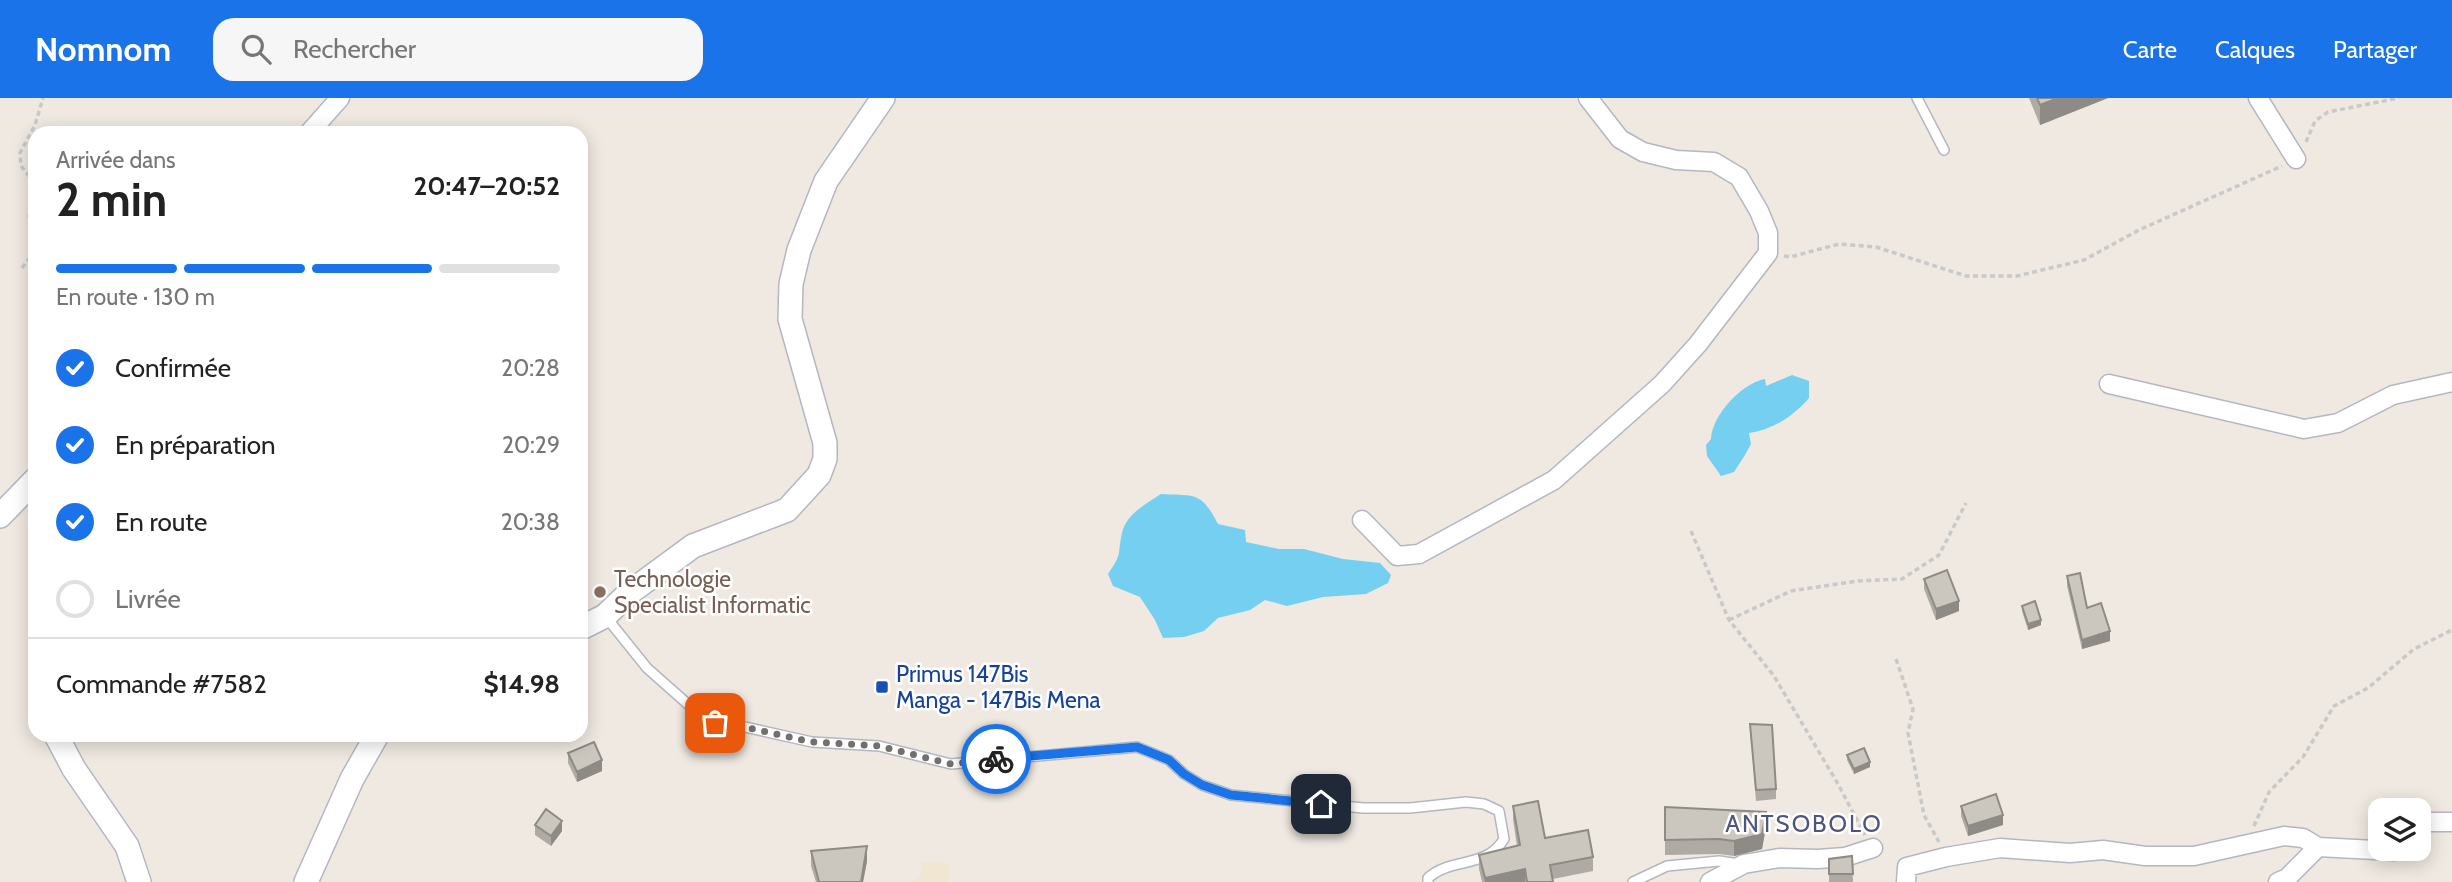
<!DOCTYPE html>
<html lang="fr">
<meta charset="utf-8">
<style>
body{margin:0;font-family:Cabin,sans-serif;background:#f6f6f6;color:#222;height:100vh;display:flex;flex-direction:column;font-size:26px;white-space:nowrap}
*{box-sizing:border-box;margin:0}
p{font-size:23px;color:#767676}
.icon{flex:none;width:38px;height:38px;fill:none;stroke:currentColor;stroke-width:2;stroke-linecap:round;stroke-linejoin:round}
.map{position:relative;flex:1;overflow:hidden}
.details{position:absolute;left:28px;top:28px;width:560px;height:616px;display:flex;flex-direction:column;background:#fff;border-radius:21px;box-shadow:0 4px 18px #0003}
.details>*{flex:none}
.fabs{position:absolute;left:2368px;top:700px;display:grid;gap:14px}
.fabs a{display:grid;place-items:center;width:63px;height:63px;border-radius:14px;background:#fff;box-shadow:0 4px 18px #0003;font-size:35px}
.pin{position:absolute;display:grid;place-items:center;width:60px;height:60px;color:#fff;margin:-30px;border-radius:14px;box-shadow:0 4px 10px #0006}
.courier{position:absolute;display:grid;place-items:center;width:70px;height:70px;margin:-35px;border:5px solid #1a73e8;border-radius:50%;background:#fff;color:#222;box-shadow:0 2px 9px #0007}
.head em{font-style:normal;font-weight:700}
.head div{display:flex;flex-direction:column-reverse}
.head{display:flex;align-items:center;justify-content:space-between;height:119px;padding:0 28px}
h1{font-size:46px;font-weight:700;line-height:52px}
.bar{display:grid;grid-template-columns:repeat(4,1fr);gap:10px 7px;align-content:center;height:84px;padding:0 28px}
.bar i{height:9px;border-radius:5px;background:#e0e0e0}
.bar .active{background:#1a73e8}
.bar p{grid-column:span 4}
.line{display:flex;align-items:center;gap:18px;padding:0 28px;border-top:2px solid #e0e0e0}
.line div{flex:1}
ol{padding:0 28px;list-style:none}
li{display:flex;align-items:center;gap:21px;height:77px}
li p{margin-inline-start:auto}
li .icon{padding:7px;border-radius:50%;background:#1a73e8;color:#fff;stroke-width:4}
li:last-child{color:#767676}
li i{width:38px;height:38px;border:4px solid #e0e0e0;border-radius:50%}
header{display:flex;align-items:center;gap:42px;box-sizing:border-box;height:98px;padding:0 35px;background:#1a73e8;color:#fff}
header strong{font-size:33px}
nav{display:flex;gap:38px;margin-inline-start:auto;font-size:24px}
.search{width:490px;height:63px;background:#f6f6f6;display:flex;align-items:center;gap:18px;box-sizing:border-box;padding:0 24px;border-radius:21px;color:#767676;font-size:26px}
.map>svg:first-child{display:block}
.education{fill:#f0e6d1}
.water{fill:#75cff0}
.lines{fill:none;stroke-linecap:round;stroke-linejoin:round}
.service-casing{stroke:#b4b7c1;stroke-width:12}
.minor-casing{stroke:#b4b7c1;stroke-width:21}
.tertiary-casing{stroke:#b4b7c1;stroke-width:26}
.path{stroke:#c9c9c9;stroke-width:3.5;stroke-dasharray:5 3.5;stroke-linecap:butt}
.service{stroke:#fff;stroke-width:9}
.minor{stroke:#fff;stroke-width:18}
.tertiary{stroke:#fff;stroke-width:23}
.wall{fill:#afaba4}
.shaded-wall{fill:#8e8b86}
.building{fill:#cbc7bf;stroke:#8e8b86;stroke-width:2}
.done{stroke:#726f6d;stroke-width:7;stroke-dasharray:0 12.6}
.route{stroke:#1a73e8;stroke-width:9}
.education-dot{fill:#8d6e63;stroke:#fff;stroke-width:2.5}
.transit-dot{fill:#1a4fb4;stroke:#fff;stroke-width:2.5}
.labels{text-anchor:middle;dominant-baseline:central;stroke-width:5;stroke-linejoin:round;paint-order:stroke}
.education-label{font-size:23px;fill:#785e54;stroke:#fff;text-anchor:start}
.transit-label{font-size:23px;fill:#164399;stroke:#fff;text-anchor:start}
.neighbourhood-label{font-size:24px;letter-spacing:2px;fill:#4d5680;stroke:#fff}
</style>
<header>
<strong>Nomnom</strong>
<div class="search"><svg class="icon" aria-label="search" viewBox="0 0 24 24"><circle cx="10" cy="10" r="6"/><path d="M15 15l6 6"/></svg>Rechercher</div>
<nav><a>Carte</a><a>Calques</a><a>Partager</a></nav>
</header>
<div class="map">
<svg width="2452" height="784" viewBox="0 0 2452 784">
<rect width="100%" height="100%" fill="#efe9e1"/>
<!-- education -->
<path class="education" d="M922,764L949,765L950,784H911L921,778Z"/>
<!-- water -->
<path class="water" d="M1792,277L1809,283V300C1794,318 1772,332 1749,335L1751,346L1745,357L1734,374L1721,378L1707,358L1706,347L1711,341C1712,317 1742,285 1765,281L1766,288Z
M1161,396C1195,398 1201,393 1218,426L1245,432L1246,444L1279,451H1304L1343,461L1380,465L1391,477L1388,485L1366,496L1323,499L1287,508L1265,502L1250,512L1218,520L1204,533L1184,539L1163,540L1155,522L1140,499L1113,488L1108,476C1123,455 1117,457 1122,435C1126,416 1146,406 1161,396Z"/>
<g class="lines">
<defs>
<path id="service" d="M1917,0L1944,52
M606,519L647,570L691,609L715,625L736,627L812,644L879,648L951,666L1137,649L1169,662L1184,676L1202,687L1231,697L1363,710H1410L1466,704L1484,706L1499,713L1504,741C1486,771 1451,759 1428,780V784
M1633,784L1667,768L1719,763L1739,766"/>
<path id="minor" d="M2258,0L2296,61
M309,35L340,0
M2109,286L2304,331L2338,325L2393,297L2452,284
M1362,422L1397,458L1419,456L1554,382L1662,286L1698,246L1768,155V135L1759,113L1739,79L1714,64L1676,62L1643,54L1620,41L1588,0
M2418,724H2452
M1710,784L1744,766L1779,760L1818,761L1845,759L1873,750
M1906,784L1907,769L1946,759L2000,750L2070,755L2103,752L2145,758H2194L2284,738L2303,740L2318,749L2394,753V751
M2278,784L2287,780L2318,749"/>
<path id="tertiary" d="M0,418L35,382
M581,530L605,518L629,495L693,448L787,412L819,377L825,361V345L790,221L791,186L799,152L826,83L883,0
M56,637L74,671L127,748L139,784
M306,784L352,681L377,637"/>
</defs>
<!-- service casing -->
<use href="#service" class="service-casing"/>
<!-- minor casing -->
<use href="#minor" class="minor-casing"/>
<!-- tertiary casing -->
<use href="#tertiary" class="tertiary-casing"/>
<!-- path -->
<path class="path" d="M2306,44L2315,23L2328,14L2399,0
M35,85L21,68L20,55L35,27L43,0
M35,101L29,118L35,132
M1784,158L1790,159L1839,146L1876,149L1966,178H2017L2084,162L2139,132L2282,68
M22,170L35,153
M1691,433L1729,522L1774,578L1838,686L1865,737
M1729,522L1791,493L1858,483L1902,481L1939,457L1966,405
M1896,561L1913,611L1908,635L1924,717L1939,744
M2254,728L2269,694L2303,659L2334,608L2368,590L2414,551L2452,532"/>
<!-- service -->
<use href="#service" class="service"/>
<!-- minor -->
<use href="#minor" class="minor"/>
<!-- tertiary -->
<use href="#tertiary" class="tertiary"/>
</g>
<!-- wall -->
<path class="wall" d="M2029,0H2108L2040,27Z
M2067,478L2087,510L2110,543L2082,551L2067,488Z
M1924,481L1959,513L1936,522L1924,491Z
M2022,508L2041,527L2028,532L2022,513Z
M1750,626L1776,691V701L1756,703Z
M568,655L602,673L577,684L568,665Z
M1847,657L1870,669L1854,676L1847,662Z
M1513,708L1545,740L1593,759V773L1553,781V784H1482L1479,771V757L1517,748L1513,722Z
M1961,708L2003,727L1968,738L1961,718Z
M1665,709L1766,729L1762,751L1734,758L1719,756L1665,757Z
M535,727L562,733L551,748L535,737Z
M811,753L867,763L863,784H816L811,768Z
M1852,758L1853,784H1829V761Z"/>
<!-- shaded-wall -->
<path class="shaded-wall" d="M2058,0H2108L2040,27V7Z
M1959,503V513L1936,522V511Z
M2041,522V527L2028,532V526Z
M2110,533V543L2082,551V542Z
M602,662V673L577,684V674Z
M1870,664V669L1854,676V671Z
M1766,714V729L1762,751L1734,758V743Z
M2003,717V727L1968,738V728Z
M562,723V733L551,748V738Z
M867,748V763L863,784H861Z
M1525,771V784H1485V780Z"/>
<!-- building -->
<path class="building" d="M2037,0H2058L2040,7Z
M1947,472L1959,503L1936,511L1924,481Z
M2080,475L2087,510L2101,505L2110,533L2082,542L2067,478Z
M2035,503L2041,522L2028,526L2022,508Z
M1750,626L1772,627L1776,691L1756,692Z
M594,644L602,662L577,674L568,655Z
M1864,650L1870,664L1854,671L1847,657Z
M1996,696L2003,717L1968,728L1961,708Z
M1538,703L1545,740L1588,732L1593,759L1550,767L1553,784H1527L1525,771L1485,780L1479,757L1520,747L1513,708Z
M1665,709L1766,714L1762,736L1734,743L1719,741L1665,742Z
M546,711L562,723L551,738L535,727Z
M867,748L861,784H819L811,753Z
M1852,758L1853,776H1829V761Z"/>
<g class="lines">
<!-- done -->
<path class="done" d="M715,625L736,627L812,644L879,648L951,666L996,661"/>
<!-- route -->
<path class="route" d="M996,661L1137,649L1169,662L1184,676L1202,687L1231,697L1321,706"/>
</g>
<!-- markers -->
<circle class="education-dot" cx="600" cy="494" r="7"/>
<rect class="transit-dot" x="875" y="582" width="14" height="14" rx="3.5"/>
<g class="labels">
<!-- education labels -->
<g class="education-label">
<text x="614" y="481">Technologie<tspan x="614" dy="26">Specialist Informatic</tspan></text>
</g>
<!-- transit labels -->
<g class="transit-label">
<text x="896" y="576">Primus 147Bis<tspan x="896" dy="26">Manga - 147Bis Mena</tspan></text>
</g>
<!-- neighbourhood labels -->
<g class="neighbourhood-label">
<text x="1804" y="725">ANTSOBOLO</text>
</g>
</g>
</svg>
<div class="fabs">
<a><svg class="icon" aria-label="layers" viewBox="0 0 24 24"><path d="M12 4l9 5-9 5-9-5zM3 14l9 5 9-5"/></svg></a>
</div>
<div class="pin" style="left:715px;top:625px;background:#ea580c"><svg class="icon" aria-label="bag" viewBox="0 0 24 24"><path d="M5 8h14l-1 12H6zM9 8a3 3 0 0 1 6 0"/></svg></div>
<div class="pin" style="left:1321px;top:706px;background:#1f2937"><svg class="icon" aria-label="home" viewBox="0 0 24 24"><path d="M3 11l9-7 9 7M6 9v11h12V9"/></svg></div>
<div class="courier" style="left:996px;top:661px"><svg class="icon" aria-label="bike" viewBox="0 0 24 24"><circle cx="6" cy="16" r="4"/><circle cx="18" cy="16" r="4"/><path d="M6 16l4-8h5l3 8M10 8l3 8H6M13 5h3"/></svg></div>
<section class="details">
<div class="head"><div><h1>2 min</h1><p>Arrivée dans</p></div><em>20:47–20:52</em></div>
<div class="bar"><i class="active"></i><i class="active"></i><i class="active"></i><i></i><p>En route · 130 m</p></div>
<ol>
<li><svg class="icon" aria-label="check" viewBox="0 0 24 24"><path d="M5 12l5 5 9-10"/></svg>Confirmée<p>20:28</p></li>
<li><svg class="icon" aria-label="check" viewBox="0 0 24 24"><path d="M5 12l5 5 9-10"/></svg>En préparation<p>20:29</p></li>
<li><svg class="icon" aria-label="check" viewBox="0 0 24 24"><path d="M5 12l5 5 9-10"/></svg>En route<p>20:38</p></li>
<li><i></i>Livrée</li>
</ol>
<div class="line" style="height:91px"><div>Commande #7582</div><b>$14.98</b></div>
</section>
</div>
